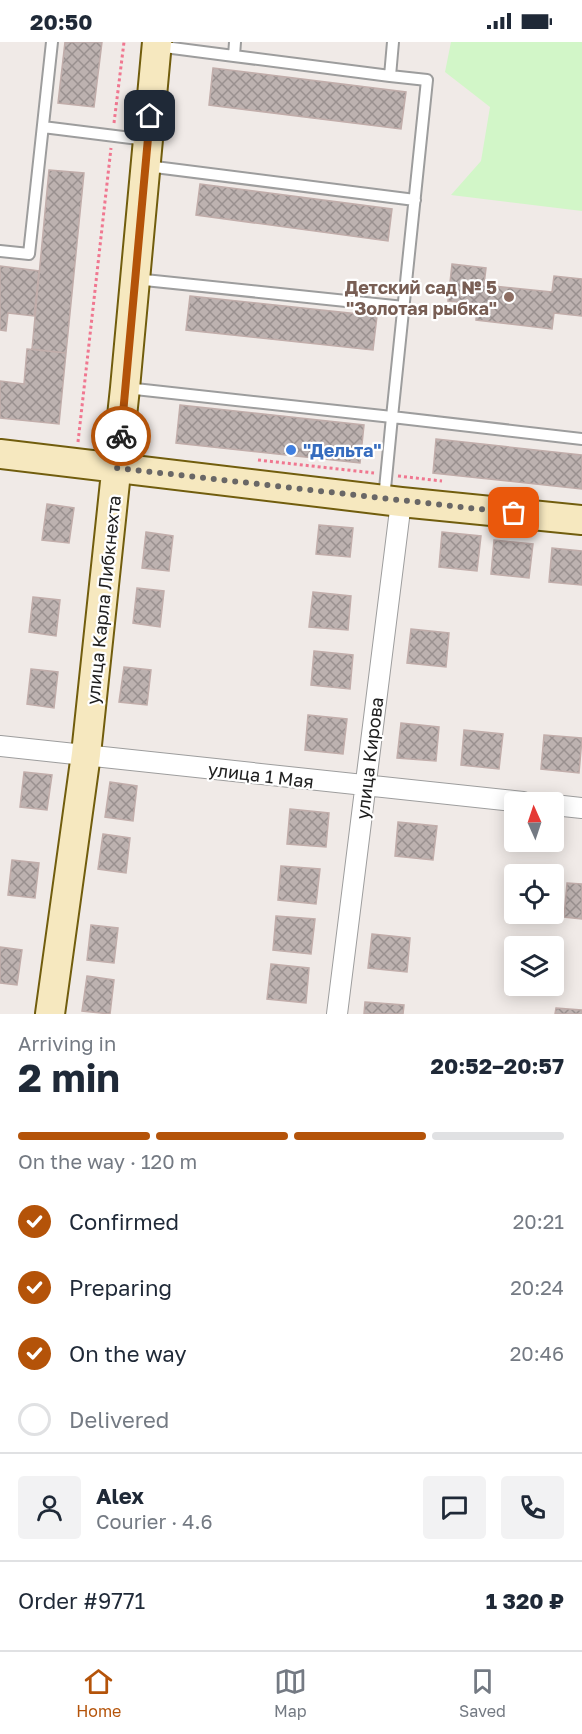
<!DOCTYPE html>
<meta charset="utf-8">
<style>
body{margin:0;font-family:"Golos Text",sans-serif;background:#f2f2f3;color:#1f2937;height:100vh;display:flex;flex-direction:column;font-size:22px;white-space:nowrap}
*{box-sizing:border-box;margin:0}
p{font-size:20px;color:#747a83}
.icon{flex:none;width:33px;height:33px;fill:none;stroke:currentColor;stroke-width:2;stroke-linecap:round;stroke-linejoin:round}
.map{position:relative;height:972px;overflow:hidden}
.panel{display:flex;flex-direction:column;background:#fff;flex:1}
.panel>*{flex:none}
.needle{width:39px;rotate:357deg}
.controls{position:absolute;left:504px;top:750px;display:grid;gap:12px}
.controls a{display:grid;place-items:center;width:60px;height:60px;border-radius:6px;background:#fff;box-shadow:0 3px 15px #0003;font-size:30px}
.pin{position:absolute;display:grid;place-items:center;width:51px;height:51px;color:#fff;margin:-26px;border-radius:12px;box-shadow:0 3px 9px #0006}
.courier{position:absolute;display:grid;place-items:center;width:60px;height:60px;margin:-30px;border:4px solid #b45309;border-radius:50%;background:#fff;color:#222;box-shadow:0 2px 8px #0007}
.headline em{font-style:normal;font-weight:700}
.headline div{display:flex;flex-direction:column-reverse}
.headline{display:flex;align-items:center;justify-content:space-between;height:102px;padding:0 18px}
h1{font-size:39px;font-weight:700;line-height:45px}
.bar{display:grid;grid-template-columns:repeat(4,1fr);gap:9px 6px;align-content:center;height:72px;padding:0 18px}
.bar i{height:8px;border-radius:4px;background:#e0e1e3}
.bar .current{background:#b45309}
.bar p{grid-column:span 4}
.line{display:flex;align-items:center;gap:15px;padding:0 18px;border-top:2px solid #e0e1e3}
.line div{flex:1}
.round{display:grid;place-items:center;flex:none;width:63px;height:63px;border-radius:6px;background:#f2f2f3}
ol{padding:0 18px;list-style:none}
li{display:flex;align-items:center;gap:18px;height:66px}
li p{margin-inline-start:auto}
li .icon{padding:6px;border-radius:50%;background:#b45309;color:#fff;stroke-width:4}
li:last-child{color:#747a83}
li i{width:33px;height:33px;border:3px solid #e0e1e3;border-radius:50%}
.status{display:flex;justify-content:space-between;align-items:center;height:42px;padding:0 30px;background:#fff;direction:ltr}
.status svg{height:16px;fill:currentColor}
.dock{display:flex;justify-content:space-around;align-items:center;height:84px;border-top:2px solid #e0e1e3;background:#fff;font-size:16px;color:#747a83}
.dock a{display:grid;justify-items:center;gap:3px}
.dock .current{color:#b45309}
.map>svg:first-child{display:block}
.park{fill:#d2f6c8}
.building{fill:url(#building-cross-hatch);stroke:#c1adaa;stroke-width:1.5}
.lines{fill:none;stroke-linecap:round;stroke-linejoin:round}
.lane-casing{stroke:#9d9d9d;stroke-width:14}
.street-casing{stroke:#9d9d9d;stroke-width:22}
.secondary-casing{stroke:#715d0d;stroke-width:32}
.path{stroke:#f07790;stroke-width:3;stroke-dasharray:3 3;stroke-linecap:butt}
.lane{stroke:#fff;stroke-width:10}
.street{stroke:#fff;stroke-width:20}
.secondary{stroke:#f6e8bf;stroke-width:28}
.done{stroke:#696766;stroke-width:6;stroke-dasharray:0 10.8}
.route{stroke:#b45309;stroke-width:8}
.education-dot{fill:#8d6e63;stroke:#fff;stroke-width:2}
.shop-dot{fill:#3f7fe0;stroke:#fff;stroke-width:2}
.labels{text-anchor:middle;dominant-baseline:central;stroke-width:4.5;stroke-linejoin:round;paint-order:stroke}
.education-label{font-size:18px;font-weight:bold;fill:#785e54;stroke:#fff;text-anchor:end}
.shop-label{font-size:18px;font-weight:bold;fill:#366cbe;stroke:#fff;text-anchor:start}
.street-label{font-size:18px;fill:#202020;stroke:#fff}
</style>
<div class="status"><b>20:50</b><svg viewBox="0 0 49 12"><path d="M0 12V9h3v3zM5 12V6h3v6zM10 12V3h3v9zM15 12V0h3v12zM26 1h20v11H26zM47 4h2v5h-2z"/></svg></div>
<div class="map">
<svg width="582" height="972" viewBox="0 0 582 972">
<defs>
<pattern id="building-cross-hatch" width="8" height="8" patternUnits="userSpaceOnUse" patternTransform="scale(1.5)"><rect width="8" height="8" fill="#bdb2b0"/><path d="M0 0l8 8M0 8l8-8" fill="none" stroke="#99908f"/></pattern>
</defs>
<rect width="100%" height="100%" fill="#f0eae7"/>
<!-- park -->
<path class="park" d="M451,0H582V169L451,153L481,119L490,65L445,30Z"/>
<!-- building -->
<path class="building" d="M65,0H102L94,65L58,61Z
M213,26L406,50L401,87L209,63Z
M49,128L84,131L66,311L32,307Z
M200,142L392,167L388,199L196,173Z
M452,222L486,226L484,243L552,250L554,234L582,237V274L554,271L552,287L476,278L477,262L448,259Z
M0,224L39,229L34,274L8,271L6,289L0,288Z
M190,254L377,274L373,308L186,288Z
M27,307L66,311L59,382L0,376V339L24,342Z
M180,363L364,383L360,421L176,401Z
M436,397L582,413V447L433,431Z
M47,462L74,466L69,501L42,498Z
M319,483L353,486L350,515L316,512Z
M146,490L173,494L169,529L142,526Z
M442,490L481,494L477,529L439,525Z
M494,498L533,502L529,536L491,532Z
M552,506L582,509V543L549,540Z
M137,546L164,549L160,585L133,581Z
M313,550L351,554L348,588L309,585Z
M33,555L60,558L56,594L29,590Z
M411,587L449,591L446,625L407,621Z
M314,609L353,613L350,647L311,643Z
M124,625L151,628L147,663L119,660Z
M31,627L58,630L54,666L27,662Z
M308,673L347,677L343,712L305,708Z
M401,681L439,685L436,719L397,716Z
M464,688L503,692L499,727L461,723Z
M544,693L582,696L579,731L541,727Z
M24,730L52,733L47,768L20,765Z
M110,740L137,744L133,779L105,775Z
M290,767L329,771L326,805L287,802Z
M398,780L437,784L433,818L395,814Z
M103,792L130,796L126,831L98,827Z
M12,818L39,821L35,856L8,853Z
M281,824L320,827L316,862L278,858Z
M567,841L582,842V877L564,875Z
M276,874L315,877L311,912L273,908Z
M91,883L118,886L114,921L87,918Z
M372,892L410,896L407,930L368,926Z
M0,905L22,908L17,943L0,941Z
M271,922L309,926L306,961L267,957Z
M87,934L114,938L110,972L82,969Z
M365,960L404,963L403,972H364Z
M556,966L582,968V972H555Z"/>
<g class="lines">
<defs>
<path id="lane" d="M235,0L234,14L390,34
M157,4L234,14
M43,85L147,98
M147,124L415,158
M0,209L29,212L52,0
M135,237L404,265
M126,346L392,375L427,38L390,34L393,0
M384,457L392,375L582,397"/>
<path id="street" d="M0,704L523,760
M554,763L582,766
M337,972L401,460"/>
<path id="secondary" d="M0,412L401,460L582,478
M50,972L86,712L125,346L157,0"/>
</defs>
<!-- lane casing -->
<use href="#lane" class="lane-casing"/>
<!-- street casing -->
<use href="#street" class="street-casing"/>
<!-- secondary casing -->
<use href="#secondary" class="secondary-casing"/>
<!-- path -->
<path class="path" d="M114,81L124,0
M78,400L111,106
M258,418L374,431
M398,434L442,439"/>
<!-- lane -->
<use href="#lane" class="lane"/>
<!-- street -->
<use href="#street" class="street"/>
<!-- secondary -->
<use href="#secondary" class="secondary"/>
</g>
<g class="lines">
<!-- done -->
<path class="done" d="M121,394L117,426L514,471"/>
<!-- route -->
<path class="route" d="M121,394L150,74"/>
</g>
<!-- markers -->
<circle class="education-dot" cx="509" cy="255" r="6"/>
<circle class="shop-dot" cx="291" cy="408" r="6"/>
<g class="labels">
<!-- education labels -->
<g class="education-label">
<text x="497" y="245">Детский сад № 5<tspan x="497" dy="21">"Золотая рыбка"</tspan></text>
</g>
<!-- shop labels -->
<g class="shop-label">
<text x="303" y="408">"Дельта"</text>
</g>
<!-- street labels -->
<g class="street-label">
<text transform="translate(103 558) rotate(-84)">улица Карла Либкнехта</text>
<text transform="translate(369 716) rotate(-83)">улица Кирова</text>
<text transform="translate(261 733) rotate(7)">улица 1 Мая</text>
</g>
</g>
</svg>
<div class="controls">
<a><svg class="needle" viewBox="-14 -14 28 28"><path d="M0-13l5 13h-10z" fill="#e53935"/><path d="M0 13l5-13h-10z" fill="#747a83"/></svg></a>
<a><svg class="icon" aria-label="locate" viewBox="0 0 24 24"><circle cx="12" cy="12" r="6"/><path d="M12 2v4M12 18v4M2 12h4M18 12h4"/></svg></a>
<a><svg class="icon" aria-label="layers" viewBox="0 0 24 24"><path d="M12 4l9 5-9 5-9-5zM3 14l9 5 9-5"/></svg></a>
</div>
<div class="pin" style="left:514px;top:471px;background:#ea580c"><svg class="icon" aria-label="bag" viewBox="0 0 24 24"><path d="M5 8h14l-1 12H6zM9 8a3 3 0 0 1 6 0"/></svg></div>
<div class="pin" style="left:150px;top:74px;background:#1f2937"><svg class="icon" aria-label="home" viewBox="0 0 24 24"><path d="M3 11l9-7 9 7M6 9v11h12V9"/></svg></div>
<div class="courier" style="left:121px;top:394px"><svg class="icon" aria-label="bike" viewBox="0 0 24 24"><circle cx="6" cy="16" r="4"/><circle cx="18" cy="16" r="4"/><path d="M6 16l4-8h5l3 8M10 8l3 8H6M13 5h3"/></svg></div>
</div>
<section class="panel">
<div class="headline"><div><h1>2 min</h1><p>Arriving in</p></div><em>20:52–20:57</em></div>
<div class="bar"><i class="current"></i><i class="current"></i><i class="current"></i><i></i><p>On the way · 120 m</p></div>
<ol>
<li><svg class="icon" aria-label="check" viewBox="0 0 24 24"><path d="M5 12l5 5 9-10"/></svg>Confirmed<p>20:21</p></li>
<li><svg class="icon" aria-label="check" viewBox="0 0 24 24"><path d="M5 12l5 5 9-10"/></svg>Preparing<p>20:24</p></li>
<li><svg class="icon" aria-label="check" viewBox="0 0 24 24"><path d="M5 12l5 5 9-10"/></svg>On the way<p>20:46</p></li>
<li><i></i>Delivered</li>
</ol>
<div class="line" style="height:108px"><a class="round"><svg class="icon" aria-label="person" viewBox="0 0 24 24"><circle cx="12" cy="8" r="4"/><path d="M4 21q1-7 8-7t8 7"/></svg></a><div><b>Alex</b><p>Courier · 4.6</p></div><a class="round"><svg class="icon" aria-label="chat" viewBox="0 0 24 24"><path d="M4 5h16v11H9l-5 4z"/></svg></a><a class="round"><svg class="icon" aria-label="phone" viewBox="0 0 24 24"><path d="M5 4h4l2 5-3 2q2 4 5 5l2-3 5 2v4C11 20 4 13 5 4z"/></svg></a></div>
<div class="line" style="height:78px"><div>Order #9771</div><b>1 320 ₽</b></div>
</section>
<nav class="dock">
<a class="current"><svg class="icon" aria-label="home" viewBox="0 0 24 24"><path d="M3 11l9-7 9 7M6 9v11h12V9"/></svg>Home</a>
<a><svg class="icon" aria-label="map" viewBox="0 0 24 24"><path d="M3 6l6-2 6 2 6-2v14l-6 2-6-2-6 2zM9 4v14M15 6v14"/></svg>Map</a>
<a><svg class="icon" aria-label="saved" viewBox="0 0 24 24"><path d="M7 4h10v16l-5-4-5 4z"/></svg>Saved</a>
</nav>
